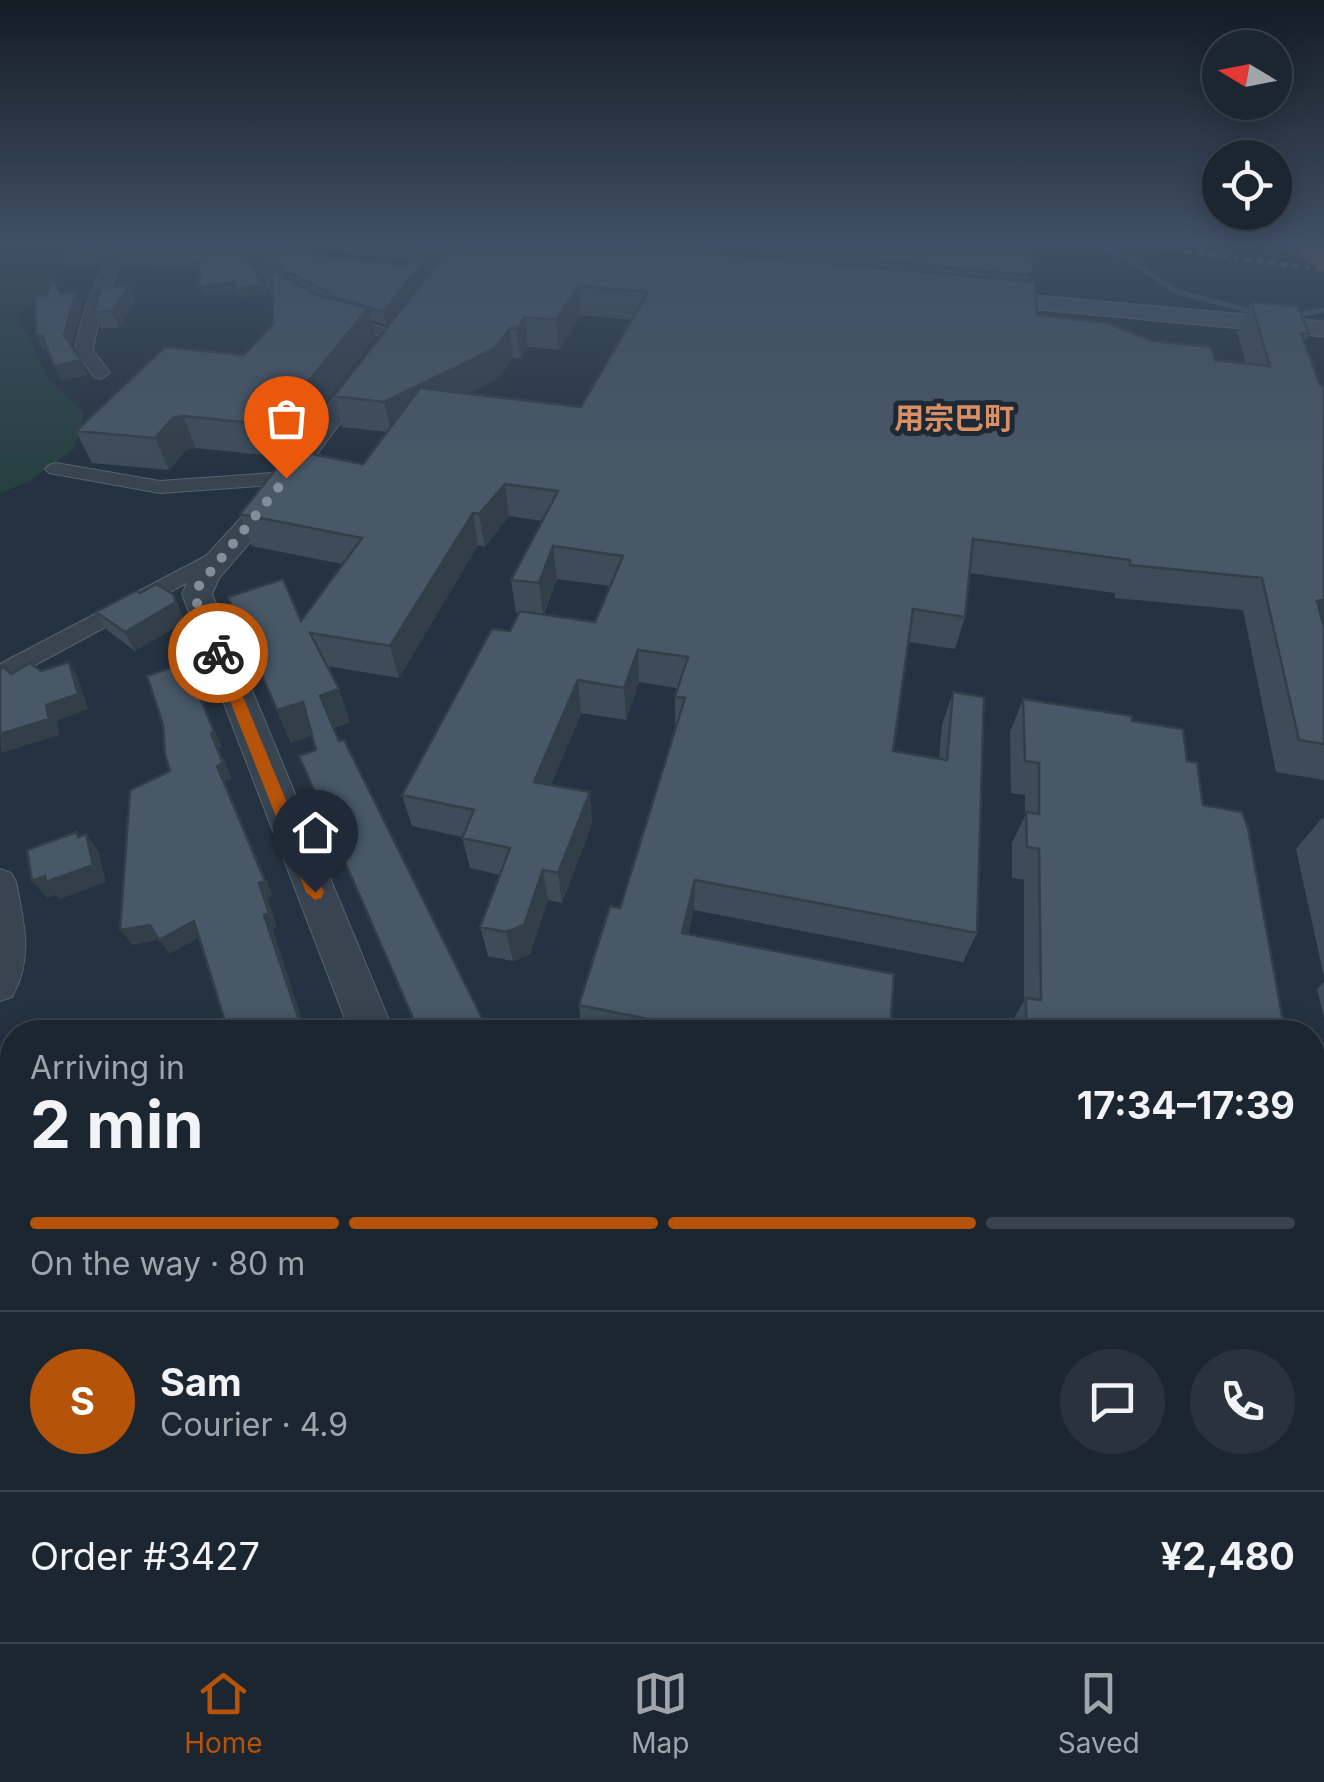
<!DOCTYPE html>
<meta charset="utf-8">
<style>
body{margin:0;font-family:Inter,"Noto Sans JP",sans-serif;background:#29323d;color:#f1f3f6;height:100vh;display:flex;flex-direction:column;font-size:38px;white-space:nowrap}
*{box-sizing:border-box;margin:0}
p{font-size:32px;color:#a0a5ab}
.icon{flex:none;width:55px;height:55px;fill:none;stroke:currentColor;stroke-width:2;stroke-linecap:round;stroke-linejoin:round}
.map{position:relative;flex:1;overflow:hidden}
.panel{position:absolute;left:0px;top:1020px;width:1325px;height:622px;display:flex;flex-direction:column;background:#1c2631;border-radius:40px 40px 0 0;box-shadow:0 5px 25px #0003,0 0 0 2px #3a434d}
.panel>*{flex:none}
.needle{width:65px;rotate:280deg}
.tools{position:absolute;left:1202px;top:30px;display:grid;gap:20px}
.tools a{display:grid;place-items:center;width:90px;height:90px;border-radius:50%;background:#1c2631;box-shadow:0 5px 25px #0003,0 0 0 2px #3a434d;font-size:50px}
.pin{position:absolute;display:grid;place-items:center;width:85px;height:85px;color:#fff;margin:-102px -42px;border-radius:50% 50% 50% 0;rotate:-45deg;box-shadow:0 0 10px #0007}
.pin .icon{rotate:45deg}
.courier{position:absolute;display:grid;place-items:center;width:100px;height:100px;margin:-50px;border:8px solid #b45309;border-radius:50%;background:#fff;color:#222;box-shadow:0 2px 12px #0007}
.head em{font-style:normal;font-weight:700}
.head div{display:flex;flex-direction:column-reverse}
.head{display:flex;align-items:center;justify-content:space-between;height:170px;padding:0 30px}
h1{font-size:65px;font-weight:700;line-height:75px}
.bar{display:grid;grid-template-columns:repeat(4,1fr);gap:15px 10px;align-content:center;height:120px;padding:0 30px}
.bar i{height:12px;border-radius:8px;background:#3a434d}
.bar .selected{background:#b45309}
.bar p{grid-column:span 4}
.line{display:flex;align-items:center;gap:25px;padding:0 30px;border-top:2px solid #3a434d}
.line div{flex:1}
.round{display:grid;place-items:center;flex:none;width:105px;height:105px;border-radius:52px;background:#29323d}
.dock{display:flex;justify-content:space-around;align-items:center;height:140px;border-top:2px solid #3a434d;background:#1c2631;font-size:28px;color:#a0a5ab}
.dock a{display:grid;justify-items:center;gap:5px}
.dock .selected{color:#b45309}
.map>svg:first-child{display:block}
.green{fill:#274042}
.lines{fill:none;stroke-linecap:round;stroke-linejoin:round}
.stream{stroke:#3a516a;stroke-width:5}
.minor-casing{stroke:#57626e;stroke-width:2}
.tertiary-casing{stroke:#57626e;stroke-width:2}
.secondary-casing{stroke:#57626e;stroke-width:3}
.minor{fill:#394451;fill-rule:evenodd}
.tertiary{fill:#394451;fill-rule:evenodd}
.secondary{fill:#475364;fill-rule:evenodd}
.rail{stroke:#5b6878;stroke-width:4;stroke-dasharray:6 6;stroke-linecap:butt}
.motorway-bridge-casing{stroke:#444f5b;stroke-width:34;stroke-linecap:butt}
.motorway-bridge{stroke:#776856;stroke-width:32}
.wall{fill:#3e4c59;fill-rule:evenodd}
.shaded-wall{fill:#323e48}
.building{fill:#485867;stroke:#323e48;stroke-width:2.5}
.route{fill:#b45309}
.done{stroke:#838e9b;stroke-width:10;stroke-dasharray:0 18}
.labels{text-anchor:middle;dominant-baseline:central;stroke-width:10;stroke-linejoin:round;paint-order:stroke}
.far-quarter-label{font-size:30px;font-weight:bold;fill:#d98f63;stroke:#1e2936}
</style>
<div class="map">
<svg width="1324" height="1642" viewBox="0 0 1324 1642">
<rect width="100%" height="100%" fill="#253241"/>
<!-- green -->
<path class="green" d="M0,251L49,252L52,288L17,315L47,376L84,414L74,449L28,482L0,493Z"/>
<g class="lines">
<!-- stream -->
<path class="stream" d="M1094,243L1128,259L1177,292L1255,312
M1290,316L1324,310"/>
<defs>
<path id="minor" d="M116,243L237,244L324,255V261L286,259L272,269L287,289L299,291L338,313L404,335L395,340L326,321L289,300L276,298L255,268L268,257L127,253C110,284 98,315 93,350L110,373L101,379L94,377L75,350C81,311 97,277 116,243Z
M1260,243L1324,247V257L1268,248Z
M56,463L160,481L286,472L297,478L286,484L160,493L49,473L45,469L49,465Z
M223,547L235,554L231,559L0,684V664Z
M0,869L11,873L16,882C24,924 34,957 12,997L0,1001Z
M1324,1348V1392L1312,1393V1349Z
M85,1630H149L144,1642H80Z"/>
<path id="tertiary" d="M369,361L381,368L260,531L219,578L212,594L394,1032H350L182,594L194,569L240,519L361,363Z
M582,1630H645L650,1642H586Z"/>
<path id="secondary" d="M412,243L515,246L518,251L507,258L423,250Z
M981,291L1324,322V336L973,303L969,298Z"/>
</defs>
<!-- minor casing -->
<use href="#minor" class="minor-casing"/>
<!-- tertiary casing -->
<use href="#tertiary" class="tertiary-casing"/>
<!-- secondary casing -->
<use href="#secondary" class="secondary-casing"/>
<!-- minor -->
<use href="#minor" class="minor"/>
<!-- tertiary -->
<use href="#tertiary" class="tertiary"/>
<!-- secondary -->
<use href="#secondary" class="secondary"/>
<!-- rail -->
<path class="rail" d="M1126,243L1324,270"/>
<defs>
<path id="motorway-bridge" d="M1311,243L1324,253"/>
</defs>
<!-- motorway-bridge casing -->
<use href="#motorway-bridge" class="motorway-bridge-casing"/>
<!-- motorway-bridge -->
<use href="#motorway-bridge" class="motorway-bridge"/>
</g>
<!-- wall -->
<path class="wall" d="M0,243H114L100,266L65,265L60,253L66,247L0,248Z
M260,243H433L438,244L440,255L386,325L371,320L375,338L283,457L196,448L186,450L169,470L92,463L76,431L244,355L273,324L281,275L277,270L274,258L404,265L413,261Z
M658,243H711L706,252L761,257L762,250L1033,270L1030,282L1037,315L1152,341L1215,360L1246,364L1237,332L1251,302L1309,334L1304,343L1320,385H1324V780L1276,772L1243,610L1115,598V593L969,573L965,617L955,649L909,642L893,751L939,758L942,725L953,692L977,933L963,962L694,910L688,934L890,1032H582L579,1005L620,908L675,728V696L677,688L639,682L626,720L581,713L551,785L590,792L592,824L562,903L548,900L530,954L513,961L488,956L480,927L500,875L470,868L462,837L412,826L402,795L510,631L520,613L516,612L511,580L542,521L509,516L485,547L478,545L399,678L327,666L339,689L350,722L334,728L316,750L312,735L291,743L228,597L301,621L342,564L252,546L240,514L363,464L387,432L342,427L334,396L566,247L628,254L658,248ZM581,315L632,320L581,407L468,394L499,378L513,358L520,359L528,347L559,350ZM557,579L610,586L595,622L544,614Z
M121,258L258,260L253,268L268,293L239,297L237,290L203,295L200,287V269L124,266Z
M129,286L135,302L119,328H101L94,312Z
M96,612L185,621L135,651L107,630Z
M1023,699L1132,721L1187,761L1285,1032H1010V1025L1024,1001V880L1012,878V843L1025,816V795L1011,793L1010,732Z
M1322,818L1324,819V977L1296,849Z
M1324,982V1018L1317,989Z
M1324,1566V1642H1222L1235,1630H1312V1567Z"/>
<!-- shaded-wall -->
<path class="shaded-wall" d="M102,243H114L100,266L95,254Z
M703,243H711L703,259Z
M438,244L440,255L386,325L383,312Z
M256,252L258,260L252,270L249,262Z
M235,282L265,285L268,293L239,297L237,290L203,295L200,287Z
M129,286L135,302L119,328L112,311Z
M579,286L581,315L559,350L556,320Z
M76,292L82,307L71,349L64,335Z
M368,308L375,338L283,457L273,425Z
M525,317L528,347L520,359L517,329Z
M510,328L513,358L499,378L392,433L384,402Z
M42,335L49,350L43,351L36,336Z
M81,360L88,375L61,381L54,366Z
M183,416L196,448L186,450L169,470L155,438L173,418Z
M505,484L509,516L485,547L479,514Z
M473,513L478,545L399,678L390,646Z
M553,546L557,579L543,615L539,583Z
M173,594L185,621L135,651L125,632Z
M1324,599V626L1317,601Z
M638,650L639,682L626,720L624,688Z
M69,662L78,677L88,709L57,721L60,735L1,753L0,734L46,705Z
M185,663L222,747L219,748L232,779L225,781L273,896L268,898L277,928L273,929L306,1032H303L217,766Z
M578,680L581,713L539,813L534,782Z
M339,689L350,722L332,728L320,696Z
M303,702L316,734L291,743L277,710Z
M590,792L592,824L562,903L558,873Z
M77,832L89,849L86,834L99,852L106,882L60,899L56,895L47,898L32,881L78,837Z
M543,870L548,900L530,954L513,961L506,932Z
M695,880L694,910L681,962L682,933Z
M194,921L204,935L169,954L159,940L132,945L120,930Z"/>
<!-- building -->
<path class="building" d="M70,243H102L95,254L60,253Z
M357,243L438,244L383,312L336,297L298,276L286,273L274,258L284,251L404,265L414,261L411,249Z
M453,243H560L566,247L573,243H605L614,244L628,254L633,246L1035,282L1037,315L1107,323L1152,341L1211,347L1215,360L1270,366L1251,302L1298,306L1309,334L1301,333L1320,385H1324V599L1317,601L1324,627V744L1299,740L1262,578L1130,565V560L973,539L965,617L913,609L893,751L947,760L953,692L984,697L977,933L695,880L682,933L894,974L890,1032H670L672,1024L579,1005L610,906L620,908L685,698L675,696L688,657L638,650L624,688L578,680L534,782L590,792L558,873L543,870L524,925L506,932L480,927L510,848L462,838L474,810L402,795L492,629L510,631L520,611L595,622L623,556L553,546L539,583L511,580L558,491L505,484L479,514L473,513L390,646L310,633L339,689L320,696L339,741L344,740L489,1032H419L299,756L316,750L303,702L277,710L228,597L283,579L301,621L362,538L240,514L291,450L363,464L420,388L581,407L648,292L579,286L556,320L525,317L517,329L510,328L495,348L384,402L334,396Z
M764,243H1030L1033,270L1030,275L762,250Z
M126,249L256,252L249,262L265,285L236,289L235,282L200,287L199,261L121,258Z
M272,273L279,274L317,295L368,308L273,425L183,416L173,418L155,438L76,431L165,347L244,355L273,324Z
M53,278L60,294L76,292L64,335L81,360L54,366L42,335L36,336L35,296L47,295Z
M129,286L112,311L94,312L101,288Z
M156,584L173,594L176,602L125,632L96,612L136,591L140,593Z
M69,662L78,694L46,705L49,719L0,734V669L4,667L11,674L30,663L41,671Z
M185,663L214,731L211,733L223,763L217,766L265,881L259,883L269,913L264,915L303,1032H198L225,1021L194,921L159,940L150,925L120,930L130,790L170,771L165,755L163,725L147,676Z
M1023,699L1132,716V721L1183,729L1187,761L1197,763L1203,805L1242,812L1248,828L1285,1032H1026V998L1041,1000L1039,849L1027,847L1026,812L1039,814V763L1025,761Z
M77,832L78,837L86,834L93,865L46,882L45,876L32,881L27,850Z
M1324,1583V1642H1264L1276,1630H1312V1594Z
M719,1630H887L893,1642H725Z"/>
<!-- sky -->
<linearGradient id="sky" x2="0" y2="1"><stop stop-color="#141c24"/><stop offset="0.51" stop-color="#404f65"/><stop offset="1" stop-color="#404f65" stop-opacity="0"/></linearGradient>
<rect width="1324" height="473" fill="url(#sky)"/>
<!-- route -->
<path class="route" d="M218,648L225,653L324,892L321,898L315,900L306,892L211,653Z"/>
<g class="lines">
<!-- done -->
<path class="done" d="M218,653L197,603L198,587L286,478"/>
</g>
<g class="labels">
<!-- far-quarter labels -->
<g class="far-quarter-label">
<text x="954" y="418">用宗巴町</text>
</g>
</g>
</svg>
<div class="tools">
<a><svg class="needle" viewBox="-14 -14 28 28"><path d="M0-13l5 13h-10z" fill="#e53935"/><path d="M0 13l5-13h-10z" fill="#a0a5ab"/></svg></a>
<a><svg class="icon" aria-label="locate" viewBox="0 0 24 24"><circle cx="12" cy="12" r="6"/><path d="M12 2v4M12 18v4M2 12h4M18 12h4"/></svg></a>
</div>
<div class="pin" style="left:286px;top:478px;background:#ea580c"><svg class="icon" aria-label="bag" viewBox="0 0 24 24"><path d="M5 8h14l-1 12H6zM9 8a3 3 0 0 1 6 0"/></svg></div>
<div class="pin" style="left:315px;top:892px;background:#1f2937"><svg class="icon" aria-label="home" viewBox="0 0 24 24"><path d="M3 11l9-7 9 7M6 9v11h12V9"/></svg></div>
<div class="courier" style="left:218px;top:653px"><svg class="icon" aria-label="bike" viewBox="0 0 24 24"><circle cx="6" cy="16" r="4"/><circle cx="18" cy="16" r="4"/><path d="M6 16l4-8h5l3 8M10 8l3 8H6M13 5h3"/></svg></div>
<section class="panel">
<div class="head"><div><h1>2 min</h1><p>Arriving in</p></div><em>17:34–17:39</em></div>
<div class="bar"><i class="selected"></i><i class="selected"></i><i class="selected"></i><i></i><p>On the way · 80 m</p></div>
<div class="line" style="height:180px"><b class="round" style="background:#b45309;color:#fff">S</b><div><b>Sam</b><p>Courier · 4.9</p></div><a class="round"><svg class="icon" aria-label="chat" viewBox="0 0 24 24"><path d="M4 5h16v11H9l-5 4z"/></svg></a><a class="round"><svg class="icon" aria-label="phone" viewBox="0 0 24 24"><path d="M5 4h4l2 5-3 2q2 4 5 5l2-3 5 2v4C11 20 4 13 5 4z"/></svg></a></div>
<div class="line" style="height:130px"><div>Order #3427</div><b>¥2,480</b></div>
</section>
</div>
<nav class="dock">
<a class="selected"><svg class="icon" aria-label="home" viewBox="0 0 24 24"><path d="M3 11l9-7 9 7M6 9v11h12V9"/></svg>Home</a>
<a><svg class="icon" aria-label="map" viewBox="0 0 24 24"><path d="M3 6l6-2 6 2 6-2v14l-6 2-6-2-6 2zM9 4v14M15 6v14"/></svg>Map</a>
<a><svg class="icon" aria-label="saved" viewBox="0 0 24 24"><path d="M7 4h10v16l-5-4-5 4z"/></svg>Saved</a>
</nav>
